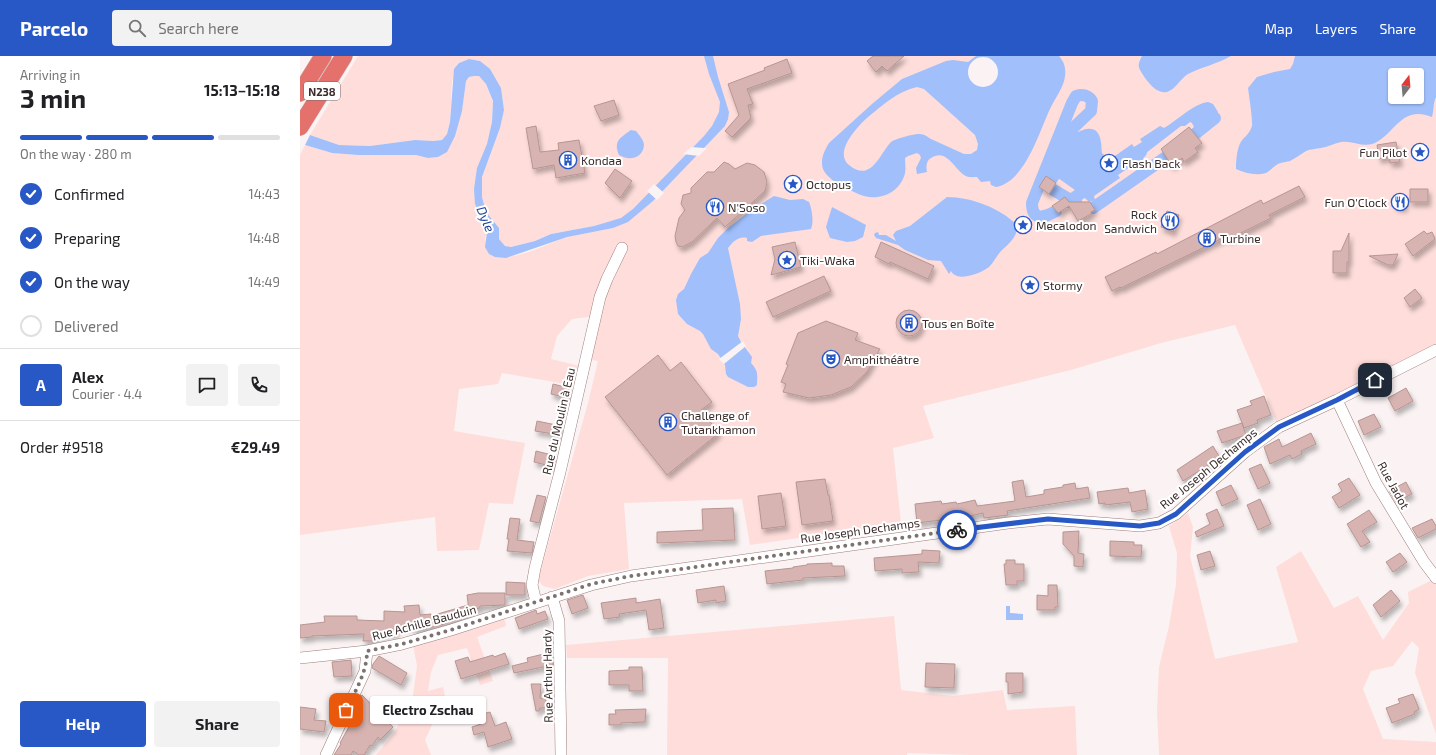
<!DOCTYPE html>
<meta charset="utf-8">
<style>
body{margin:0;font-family:"Exo 2",sans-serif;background:#f2f2f2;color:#202124;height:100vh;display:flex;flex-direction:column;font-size:15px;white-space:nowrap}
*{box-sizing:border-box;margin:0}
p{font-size:13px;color:#757577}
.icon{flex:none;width:22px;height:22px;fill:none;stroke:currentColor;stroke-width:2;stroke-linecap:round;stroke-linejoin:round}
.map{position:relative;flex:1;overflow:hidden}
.side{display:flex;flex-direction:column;background:#fff;width:300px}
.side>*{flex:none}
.needle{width:26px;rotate:16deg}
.buttons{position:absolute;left:1088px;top:12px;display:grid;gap:8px}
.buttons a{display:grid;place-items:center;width:36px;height:36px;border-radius:4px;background:#fff;box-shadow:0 1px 3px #0004;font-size:20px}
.pin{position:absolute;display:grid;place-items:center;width:34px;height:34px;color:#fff;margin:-17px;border-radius:8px;box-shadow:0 2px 6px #0006}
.courier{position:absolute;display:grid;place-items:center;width:40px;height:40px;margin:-20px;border:3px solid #2858c6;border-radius:50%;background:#fff;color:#222;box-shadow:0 1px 5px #0007}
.bubble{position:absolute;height:28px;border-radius:4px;background:#fff;box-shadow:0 1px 3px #0004;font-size:13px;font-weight:700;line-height:28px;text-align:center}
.head em{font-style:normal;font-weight:700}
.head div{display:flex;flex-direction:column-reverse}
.head{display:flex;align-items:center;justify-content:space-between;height:68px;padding:0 20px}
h1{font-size:26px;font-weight:700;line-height:30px}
.bar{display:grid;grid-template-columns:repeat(4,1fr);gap:6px 4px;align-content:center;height:48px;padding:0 20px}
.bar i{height:5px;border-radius:3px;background:#e0e0e0}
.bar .on{background:#2858c6}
.bar p{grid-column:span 4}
.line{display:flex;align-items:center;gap:10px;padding:0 20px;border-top:1px solid #e0e0e0}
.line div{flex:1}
.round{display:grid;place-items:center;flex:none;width:42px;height:42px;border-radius:4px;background:#f2f2f2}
ol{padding:0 20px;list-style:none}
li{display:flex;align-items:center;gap:12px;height:44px}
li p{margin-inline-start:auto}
li .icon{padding:4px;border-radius:50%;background:#2858c6;color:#fff;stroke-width:4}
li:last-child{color:#757577}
li i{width:22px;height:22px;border:2px solid #e0e0e0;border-radius:50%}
.cta{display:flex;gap:8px;margin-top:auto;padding:8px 20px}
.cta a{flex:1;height:46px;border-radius:4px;background:#2858c6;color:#fff;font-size:16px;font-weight:700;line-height:46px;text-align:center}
.cta a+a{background:#f2f2f2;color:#202124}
header{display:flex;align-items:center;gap:24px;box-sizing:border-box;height:56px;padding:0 20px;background:#2858c6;color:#fff}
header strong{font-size:19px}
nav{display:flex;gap:22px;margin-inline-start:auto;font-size:14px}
.search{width:280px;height:36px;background:#f2f2f2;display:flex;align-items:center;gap:10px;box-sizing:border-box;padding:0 14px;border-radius:4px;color:#757577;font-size:15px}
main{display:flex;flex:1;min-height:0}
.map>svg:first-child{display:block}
.green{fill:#feddda;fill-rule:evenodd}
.water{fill:#a0bffb;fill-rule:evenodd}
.pier{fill:#fbf3f3}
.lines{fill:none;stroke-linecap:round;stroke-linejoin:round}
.canal{stroke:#a0bffb;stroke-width:12}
.building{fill:#d7b4b1;stroke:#b79592;filter:url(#shadow)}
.minor-casing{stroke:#9e7e7b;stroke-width:12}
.highway-casing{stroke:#d4d1d0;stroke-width:18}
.minor{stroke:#fff;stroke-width:11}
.highway{stroke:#e4716c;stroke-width:17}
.done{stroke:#7e7271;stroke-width:4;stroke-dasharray:0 7.2}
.route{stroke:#2858c6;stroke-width:5}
.labels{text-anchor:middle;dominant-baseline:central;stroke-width:4;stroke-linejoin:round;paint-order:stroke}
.shield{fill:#fff;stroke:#756b6b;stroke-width:1}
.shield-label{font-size:11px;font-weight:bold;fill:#3a2c2b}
.poi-label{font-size:12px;fill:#3a2c2b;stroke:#fff;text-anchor:start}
.street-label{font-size:12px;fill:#3a2c2b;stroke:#fff}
.water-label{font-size:13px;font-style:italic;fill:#1e4499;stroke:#fff}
</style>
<header>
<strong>Parcelo</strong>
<div class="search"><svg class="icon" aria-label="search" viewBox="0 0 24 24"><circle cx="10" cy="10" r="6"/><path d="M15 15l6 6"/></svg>Search here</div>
<nav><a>Map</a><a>Layers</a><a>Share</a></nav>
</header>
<main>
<section class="side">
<div class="head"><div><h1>3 min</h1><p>Arriving in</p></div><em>15:13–15:18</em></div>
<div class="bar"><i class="on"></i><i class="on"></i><i class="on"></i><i></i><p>On the way · 280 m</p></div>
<ol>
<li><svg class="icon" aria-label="check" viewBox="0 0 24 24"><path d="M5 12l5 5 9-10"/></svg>Confirmed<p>14:43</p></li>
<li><svg class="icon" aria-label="check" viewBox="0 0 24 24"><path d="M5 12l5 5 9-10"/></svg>Preparing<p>14:48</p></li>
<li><svg class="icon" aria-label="check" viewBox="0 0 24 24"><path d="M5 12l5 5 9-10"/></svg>On the way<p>14:49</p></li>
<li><i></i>Delivered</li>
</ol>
<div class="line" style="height:72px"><b class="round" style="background:#2858c6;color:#fff">A</b><div><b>Alex</b><p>Courier · 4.4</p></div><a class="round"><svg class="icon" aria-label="chat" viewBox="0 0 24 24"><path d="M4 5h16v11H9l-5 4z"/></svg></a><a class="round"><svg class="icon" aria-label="phone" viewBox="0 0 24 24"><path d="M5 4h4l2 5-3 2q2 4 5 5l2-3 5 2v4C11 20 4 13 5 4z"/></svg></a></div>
<div class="line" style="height:52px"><div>Order #9518</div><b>€29.49</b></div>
<div class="cta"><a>Help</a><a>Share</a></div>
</section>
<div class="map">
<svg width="1136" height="699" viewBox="0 0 1136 699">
<defs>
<filter id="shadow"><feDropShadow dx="2.5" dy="4.5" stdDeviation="2" flood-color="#0004"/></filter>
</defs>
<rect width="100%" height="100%" fill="#fbf3f3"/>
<!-- green -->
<path class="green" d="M58,0H1136V289L1040,336L976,365L935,269L861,287L771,314L623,350L634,382L593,392L601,467L450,489L442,443L324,447L329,513L288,520L255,533L243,530L238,524L288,347L298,305L292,304L298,263L289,261L272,263L257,280L251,303L280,310L277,330L202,317L198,328L159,333L154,375L225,387L213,448L189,447L179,494L137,495L135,461L0,479V99L5,89L32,97L58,99H116L128,102L138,101L162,55L166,25L169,21L174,20H179L186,28L193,46L192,66L175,148L184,168L187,176L185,184L189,198C210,209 245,188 267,181C281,176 298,175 313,172L311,165L294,170L251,178L235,185L211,191L205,190L199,183V172L186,156L182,141V121L200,72L204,54L201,32L180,5L169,3L159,7L152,26L150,66L147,78L142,84L133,85L115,84L70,90L39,89L10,79ZM1095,19H1117V41H1095Z
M888,457L893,471L890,500L915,603L998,586L976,511L1001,495L1034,552L1058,540L1083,584L1109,547L1108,536L1136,522V678L1115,617L1119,592L1112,585L1093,610L1071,615L1063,633L1083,683L1136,686V699H859L857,654L859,611L869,570L876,528L877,497L869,470Z
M204,560L206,570L177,581L193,625L180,629L167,592L138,599L131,616L128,635L143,631L146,645L134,665L125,684L131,699H76L94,677L113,639L117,610L113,589Z
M594,560L601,634L653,640L703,634L707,654L775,650L777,699H672L607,697V699H367L368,602H267L266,589Z"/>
<!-- water -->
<path class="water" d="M404,0H413L418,21L429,56L428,63L425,70L353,145L328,166L313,172L267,181L206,202L195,201L189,198L185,191L187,176L184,168L175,148L174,133L177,112L187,88L192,66L193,45L186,28L179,20H174L169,21L166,25L162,55L155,80L147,96L138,101L128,102L116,99H58L32,97L5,89L10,79L39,89L70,90L115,84L133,85L142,84L147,78L150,66L154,13L159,7L169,3L180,5L190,13L201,32L204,54L200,72L182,121V141L186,156L199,172V183L205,190L211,191L235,185L251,178L294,170L321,162L333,153L404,80L412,70L419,56L420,46L409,18Z
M676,0H759C764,6 766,11 765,20C764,31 755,42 750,53C739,76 725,126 696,131L691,129L690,125L681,126L677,121C672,121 668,122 664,119C654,112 646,92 631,102C626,105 626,111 627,116L617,118L616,112L621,102L620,99L617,97L608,100L605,102C605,107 606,112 605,117C601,135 582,145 564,140C557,138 551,134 544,131C537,127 527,122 523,113C520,104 524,95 529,87L572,48L602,23L646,5L653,4L668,6ZM617,31L624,33L675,79L678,88L677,94L671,98H664C653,93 642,88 631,83C628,81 624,78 620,78C616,77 594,83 591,86C579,99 571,127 549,109C533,96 558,70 568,61C583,49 598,35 617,31Z
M842,0H931C917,8 902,11 888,18C880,23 876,33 867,36C857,38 850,28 845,22C839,12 836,11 842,0Z
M995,0H1136V41C1133,47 1134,54 1132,61C1100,48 1094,81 1072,88C1062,91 1051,84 1041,86C1035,87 1028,91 1021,92C1016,93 1010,93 1006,95C1001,98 996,102 990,105C987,106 982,106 978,108C974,110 970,115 966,117C956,120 945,117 936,113C936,104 937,89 943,83C947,79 950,76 952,70C953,65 949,39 948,32L957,21L974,16L990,13L993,8ZM1095,19H1117V41H1095Z
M908,46L913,48L918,56C917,65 914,72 905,74L901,71L895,73L892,67L890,66L885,70H881L846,97C842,103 842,111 833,113L827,102L812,111L820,122L794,140L795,144L789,146L782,139L751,117L749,107L744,105L745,103L753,104L757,100L765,75L762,73L765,68H770L774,66L776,68L774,73L778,76C781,75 784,73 787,73C802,71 801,88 802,97L806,101L812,102L832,88L834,91L842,86L840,83L860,70L864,72C878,64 893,48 908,46Z
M331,74L336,75C339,79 344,84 344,89C343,103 328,105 319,99C313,85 320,82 331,74Z
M474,140L490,144L503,143L509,146C512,153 514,166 511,173L461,180L452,186L447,185V182C438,180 433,186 428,192L440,248L441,263L438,280L441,286L452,301L451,307C459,316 457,318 457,329L454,331H448L428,321L426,318L425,309L418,298L411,293L403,278L400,275L387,268L378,258L376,244L378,238L384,233L391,218L400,202L408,197L418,182L428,172L450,155Z
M647,141C671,141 700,152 717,169C718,180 710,187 702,194C697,199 694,206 689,211C683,216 665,223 657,220C654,219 652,217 651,215L649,218L641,205L628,204L605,194L598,189L576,182L574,179L575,177L578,176L579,179H586L596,185L593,179L596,175L610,170Z
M532,151L566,169L563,181L555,185L547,186L530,182L526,171Z
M706,550H710V557L723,558V564H706Z"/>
<!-- pier -->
<path class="pier" d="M668 16a15 15 0 1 1 30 0a15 15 0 1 1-30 0Z
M391,91L404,92H407L399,100L383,98Z
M354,128L364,137L357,144L347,135Z
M443,285L446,290L424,308L419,303Z"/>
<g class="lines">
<!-- canal -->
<path class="canal" d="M895,78L915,62
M751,124L763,106
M752,133L777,148
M768,146L841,96
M793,152L866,101
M756,155C744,162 732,165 732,147L772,47L776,40C783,38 788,39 792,45L791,55L771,74V82"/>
</g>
<!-- building -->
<path class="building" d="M573,0H604L587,15L582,10L576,16L567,5Z
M487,3L492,17L447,33L453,48L448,49L451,62L432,81L425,75L439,59L428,28L465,14L464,12Z
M314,44L319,59L301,65L294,50Z
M236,70L240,96L259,94L258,87L279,84L285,117L256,122L254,109L233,113L226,72Z
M889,71L902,87L895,92L898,96L884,106L882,102L872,110L861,93Z
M1096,86L1100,106L1090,107L1089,101L1079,103L1077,89Z
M424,106L429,108L435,113L447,107L455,109L464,116L467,126L465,135L425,171L417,162L392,186L382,191L378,190L376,186L375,180L379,162L385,154L381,148L383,139L391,137V132L407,116H414Z
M315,113L332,125L320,142L305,127Z
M746,120L756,127L749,138L739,131Z
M999,130L1005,141L969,159L971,162L929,183L927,180L821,232L820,231L812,235L805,221L856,196L857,198L961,144L963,148Z
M1110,133H1128V146H1110Z
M1096,139L1106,141L1104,152L1094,150Z
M765,141L769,146H790L795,154L791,156V158L778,165L769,150L758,157L752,150Z
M867,155L879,159L873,176L861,171Z
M1124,175L1127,178L1132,176L1135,183L1113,200L1105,188Z
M1049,177V206H1047V217H1033V195H1041Z
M495,186L501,211L471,219L475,203L472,191Z
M581,186L634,210L628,223L590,206L589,208L575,201Z
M1098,198L1093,209H1088L1069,200Z
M524,220L531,235L473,261L466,246Z
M1115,233L1122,242L1110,251L1104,242Z
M596 267a13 13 0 1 1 26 0a13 13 0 1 1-26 0Z
M526,265L558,277L555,284L580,293L567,316L551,331L531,339L509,342L483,336L486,328L481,326L488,309L486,308L498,277Z
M358,299L370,315L381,306L412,346L401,354L419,377L367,419L305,341Z
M253,328L269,332L267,342L251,338Z
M1106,332L1113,345L1095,355L1088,342Z
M964,340L971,359L957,364L958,367L944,372L937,354L952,349L950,345Z
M1074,358L1081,371L1064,379L1058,365Z
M237,365L261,370L260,379L235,375Z
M942,367L946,379L922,387L917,375Z
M1011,377L1016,388L1001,395L1002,398L992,403L990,399L970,408L964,391L979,383L982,391Z
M913,390L920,402L883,425L877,414Z
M236,395L256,400L254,411L234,406Z
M961,408L970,427L958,433L949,413Z
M1049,422L1060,439L1039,452L1032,441L1042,435L1038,428Z
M525,423L528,439H529L533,465L502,469L496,426Z
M723,424L726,441L744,438V434L763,431V429L775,427L776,433L788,431L790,442L707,455L708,459L684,462L683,457L666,461L617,467L615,448L641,445L642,448L656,446L657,448L675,444L677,450L715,445L712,426Z
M1106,426L1112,438L1096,446L1089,435Z
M931,429L938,443L922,450L916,436Z
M828,432L829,437L845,434L848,453L832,456L830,446L805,449V447L799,448L797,436Z
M481,437L486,470L462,473L458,440Z
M237,439L246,441L239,467L230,465Z
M960,443L971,468L958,474L947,449Z
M433,452L435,484L357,487V476L403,474L402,453Z
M917,453L924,470L897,481L895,476L910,468L906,458Z
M1069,454L1077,466L1062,475L1070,486L1061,491L1047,468Z
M210,462L220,463L217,484L234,486L232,497L207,495L209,483H207Z
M1132,463L1136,470V473L1118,482L1112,472Z
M779,475L778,497L784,498L783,511L774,510V500L763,488V476Z
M810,485L834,486V489H842L841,501L810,500Z
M622,494L640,495L639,507L618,506L619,516L602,517V513L575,515L574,502L622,498Z
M910,495L915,510L901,514L897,499Z
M1100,497L1107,506L1093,516L1086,506Z
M706,504H715V508H724V525H717V529H706L704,508H706Z
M532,507V510H544L545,520L503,522V524L467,528L465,515L493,512V511L507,509V508Z
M206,526L225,527V539H206Z
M748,529H757L758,551H755V554H737V539L748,540Z
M424,530L426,545L416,547V544L398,547L396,534Z
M1091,534L1100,545L1081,561L1073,549Z
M178,537H205V549L180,550V552L169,554L171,560L134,571L113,574V570L96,571V578L83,577V580L75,581V585H63L64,578L12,580V581L0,582V569L25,566L24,560H57V564L84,565V555L105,556L104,550L119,549L120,559L131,558V560L168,549L169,554L167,539Z
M283,539L288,552L272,558L267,544Z
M336,542V547L360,543L364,572L349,574L346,554L319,558L320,561L304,563L301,547Z
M236,554L237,558L245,555L248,563L219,573L215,562Z
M252,596L253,609L214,617L212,610L228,606L227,602Z
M205,597L209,608L161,623L155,605L168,601L170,606L193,599L194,601Z
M79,600L107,617L101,629L72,612L73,608Z
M51,604L52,620L34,621L32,606Z
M626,607L655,608L654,632L625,631Z
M329,611H342L343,635H329V629H309V615L329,614Z
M706,617H723V636L708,638V626H706Z
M231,628H241L240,642L246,643L245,652H240L239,655H236Z
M1113,638L1119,653L1114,656L1115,658L1092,667L1086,652L1100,647L1098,643Z
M62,639L93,671L80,684L78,681L72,690L70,689L64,699H59L53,695L51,699H34L41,688L40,687L60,651L57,648Z
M0,651L16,653L14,664L26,665L24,676L0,673Z
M346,653L345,666L321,667V669H309V658H316L315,654Z
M190,656L195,670L206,666L212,683L188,691L184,676L174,679L172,671L181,668L178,659Z"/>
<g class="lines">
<defs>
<path id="minor" d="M1037,344L1076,427L1124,506L1136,522
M252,541L259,565L261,699
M236,546L232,529L235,512L260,416L300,241L307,223L322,192
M0,602L67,595L102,588L151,574L291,529L331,520L708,467L748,463L840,470L859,467L876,458L945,396L979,371L1037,344L1136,294
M26,699L65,615L67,595"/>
<path id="highway" d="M0,37L23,0
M0,71L44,0"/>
</defs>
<!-- minor casing -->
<use href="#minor" class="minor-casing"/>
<!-- highway casing -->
<use href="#highway" class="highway-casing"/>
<!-- minor -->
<use href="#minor" class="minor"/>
<!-- highway -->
<use href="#highway" class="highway"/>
</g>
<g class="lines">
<!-- done -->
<path class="done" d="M46,654C55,635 67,617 67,595L102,588L151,574L291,528L331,520L657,474"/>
<!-- route -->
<path class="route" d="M657,474L748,463L840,470L859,467L876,458L945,396L979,371L1037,344L1075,324"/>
</g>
<!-- icons -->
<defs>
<symbol id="sight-ring" viewBox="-11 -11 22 22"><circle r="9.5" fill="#fff" stroke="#2858c6" stroke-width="1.5"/><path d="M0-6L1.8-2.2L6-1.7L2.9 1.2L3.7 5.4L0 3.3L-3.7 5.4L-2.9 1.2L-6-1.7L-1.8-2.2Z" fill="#2858c6"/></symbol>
<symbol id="building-ring" viewBox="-11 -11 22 22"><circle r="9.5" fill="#fff" stroke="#2858c6" stroke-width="1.5"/><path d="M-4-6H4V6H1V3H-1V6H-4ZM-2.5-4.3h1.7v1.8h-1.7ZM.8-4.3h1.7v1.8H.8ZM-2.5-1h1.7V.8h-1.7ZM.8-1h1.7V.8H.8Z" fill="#2858c6"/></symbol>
<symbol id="restaurant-ring" viewBox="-11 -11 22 22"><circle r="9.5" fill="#fff" stroke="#2858c6" stroke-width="1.5"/><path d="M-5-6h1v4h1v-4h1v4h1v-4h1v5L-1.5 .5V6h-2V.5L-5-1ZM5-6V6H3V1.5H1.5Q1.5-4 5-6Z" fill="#2858c6"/></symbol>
<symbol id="theatre-ring" viewBox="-11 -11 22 22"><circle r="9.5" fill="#fff" stroke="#2858c6" stroke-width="1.5"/><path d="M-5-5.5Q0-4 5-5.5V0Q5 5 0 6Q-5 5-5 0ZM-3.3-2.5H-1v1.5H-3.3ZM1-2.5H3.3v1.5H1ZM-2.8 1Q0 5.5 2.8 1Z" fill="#2858c6"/></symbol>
</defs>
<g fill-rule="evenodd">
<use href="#sight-ring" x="1110" y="86" width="20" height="20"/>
<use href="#building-ring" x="258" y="94" width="20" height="20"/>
<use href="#sight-ring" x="799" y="97" width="20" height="20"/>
<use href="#sight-ring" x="483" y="118" width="20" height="20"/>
<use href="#restaurant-ring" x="1090" y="136" width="20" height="20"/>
<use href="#restaurant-ring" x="405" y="141" width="20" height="20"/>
<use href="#restaurant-ring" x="860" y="155" width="20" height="20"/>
<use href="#sight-ring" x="713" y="159" width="20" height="20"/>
<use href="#building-ring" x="897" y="172" width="20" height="20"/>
<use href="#sight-ring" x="477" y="194" width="20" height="20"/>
<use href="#sight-ring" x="720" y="219" width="20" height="20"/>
<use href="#building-ring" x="599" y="257" width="20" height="20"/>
<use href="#theatre-ring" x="521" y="293" width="20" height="20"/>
<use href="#building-ring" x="358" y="356" width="20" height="20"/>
</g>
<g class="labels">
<!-- shield labels -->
<rect class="shield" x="4" y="26" width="36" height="18" rx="3"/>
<g class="shield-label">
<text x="22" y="35">N238</text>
</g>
<!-- poi labels -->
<g class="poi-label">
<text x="1107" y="96" text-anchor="end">Fun Pilot</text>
<text x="281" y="104">Kondaa</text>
<text x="822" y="107">Flash Back</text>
<text x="506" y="128">Octopus</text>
<text x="1087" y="146" text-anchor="end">Fun O'Clock</text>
<text x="428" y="151">N'Soso</text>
<text x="857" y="158" text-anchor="end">Rock<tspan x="857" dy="14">Sandwich</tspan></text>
<text x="736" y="169">Mecalodon</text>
<text x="920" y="182">Turbine</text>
<text x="500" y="204">Tiki-Waka</text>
<text x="743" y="229">Stormy</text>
<text x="622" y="267">Tous en Boîte</text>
<text x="544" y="303">Amphithéâtre</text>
<text x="381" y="359">Challenge of<tspan x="381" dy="14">Tutankhamon</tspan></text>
</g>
<!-- street labels -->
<g class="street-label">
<text transform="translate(258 365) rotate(-77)">Rue du Moulin à Eau</text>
<text transform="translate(908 412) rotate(-39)">Rue Joseph Dechamps</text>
<text transform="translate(1094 429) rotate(61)">Rue Jadot</text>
<text transform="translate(560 474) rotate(-8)">Rue Joseph Dechamps</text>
<text transform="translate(124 566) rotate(-15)">Rue Achille Bauduin</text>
<text transform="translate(247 620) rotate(-91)">Rue Arthur Hardy</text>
</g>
<!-- water labels -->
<g class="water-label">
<text transform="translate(186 163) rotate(67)">Dyle</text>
</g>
</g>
</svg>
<div class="buttons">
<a><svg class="needle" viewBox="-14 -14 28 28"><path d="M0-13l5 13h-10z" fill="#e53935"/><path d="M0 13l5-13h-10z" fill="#757577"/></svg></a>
</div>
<div class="pin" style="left:46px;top:654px;background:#ea580c"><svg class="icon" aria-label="bag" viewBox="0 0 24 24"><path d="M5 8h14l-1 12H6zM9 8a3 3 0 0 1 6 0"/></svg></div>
<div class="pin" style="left:1075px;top:324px;background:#1f2937"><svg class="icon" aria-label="home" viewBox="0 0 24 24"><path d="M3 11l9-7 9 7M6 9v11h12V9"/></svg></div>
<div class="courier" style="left:657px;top:474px"><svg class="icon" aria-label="bike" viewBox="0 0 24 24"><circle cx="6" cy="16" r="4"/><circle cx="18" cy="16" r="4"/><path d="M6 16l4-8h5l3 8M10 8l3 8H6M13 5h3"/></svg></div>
<div class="bubble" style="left:70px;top:640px;width:116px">Electro Zschau</div>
</div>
</main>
